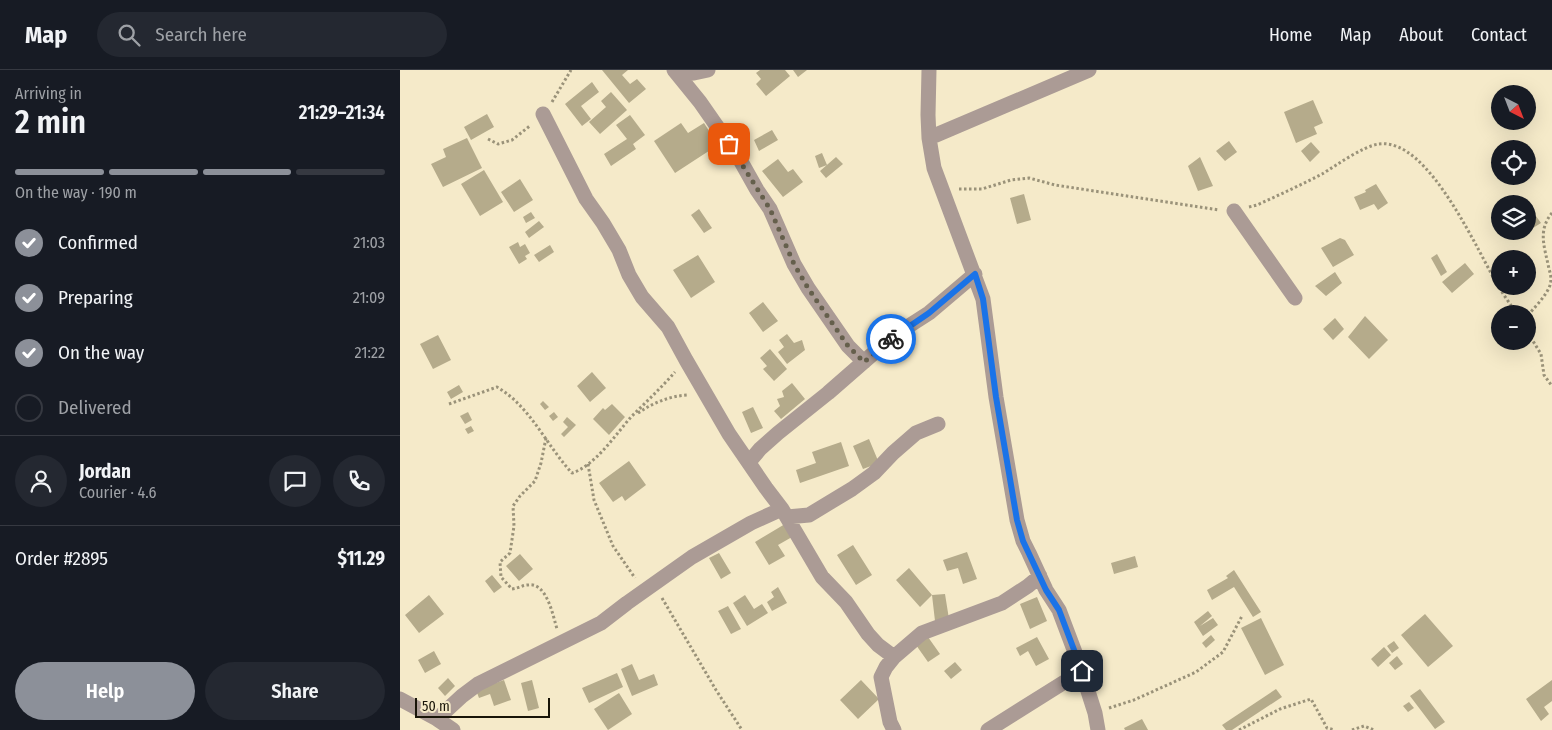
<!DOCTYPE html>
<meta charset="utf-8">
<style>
body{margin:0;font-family:"Fira Sans Condensed",sans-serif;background:#242831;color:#f1f3f6;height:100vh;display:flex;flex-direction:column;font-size:19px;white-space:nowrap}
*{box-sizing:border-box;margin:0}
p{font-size:16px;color:#9ea1a6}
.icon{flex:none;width:28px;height:28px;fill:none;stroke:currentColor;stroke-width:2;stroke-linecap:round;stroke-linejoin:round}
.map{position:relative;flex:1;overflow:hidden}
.details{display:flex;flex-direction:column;background:#171b24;width:400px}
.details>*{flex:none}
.needle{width:32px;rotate:138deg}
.buttons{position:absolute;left:1091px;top:15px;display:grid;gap:10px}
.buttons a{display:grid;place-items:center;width:45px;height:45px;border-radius:50%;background:#171b24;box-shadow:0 5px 20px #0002;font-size:25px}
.scale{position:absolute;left:15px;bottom:12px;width:135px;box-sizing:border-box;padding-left:5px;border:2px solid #181408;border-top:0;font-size:14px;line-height:18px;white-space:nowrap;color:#181408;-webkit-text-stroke:4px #f5eac9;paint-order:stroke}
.pin{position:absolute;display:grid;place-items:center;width:42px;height:42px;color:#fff;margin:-21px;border-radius:10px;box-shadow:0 2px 8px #0006}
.courier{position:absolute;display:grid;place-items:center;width:50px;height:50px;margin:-25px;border:4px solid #1a73e8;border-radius:50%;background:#fff;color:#222;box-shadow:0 1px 6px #0007}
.summary em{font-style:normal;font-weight:600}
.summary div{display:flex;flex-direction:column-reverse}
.summary{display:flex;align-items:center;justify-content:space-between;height:85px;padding:0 15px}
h1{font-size:32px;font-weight:600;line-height:38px}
.bar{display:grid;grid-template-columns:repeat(4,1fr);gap:8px 5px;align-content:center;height:60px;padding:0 15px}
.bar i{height:6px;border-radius:4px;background:#363941}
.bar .current{background:#8c9099}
.bar p{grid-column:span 4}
.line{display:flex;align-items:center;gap:12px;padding:0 15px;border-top:1px solid #363941}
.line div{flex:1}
.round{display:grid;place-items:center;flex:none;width:52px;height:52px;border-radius:26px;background:#242831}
ol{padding:0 15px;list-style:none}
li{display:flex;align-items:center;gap:15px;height:55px}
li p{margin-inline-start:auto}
li .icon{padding:5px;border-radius:50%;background:#8c9099;color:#fff;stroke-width:4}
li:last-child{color:#9ea1a6}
li i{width:28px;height:28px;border:2px solid #363941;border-radius:50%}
.primary-button{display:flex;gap:10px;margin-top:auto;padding:10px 15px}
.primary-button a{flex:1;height:58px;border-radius:30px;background:#8c9099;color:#fff;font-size:20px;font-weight:600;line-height:58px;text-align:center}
.primary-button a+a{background:#242831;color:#f1f3f6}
header{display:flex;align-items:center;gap:30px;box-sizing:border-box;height:70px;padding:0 25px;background:#171b24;border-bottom:1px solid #363941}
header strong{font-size:24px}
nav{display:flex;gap:28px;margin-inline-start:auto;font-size:18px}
.search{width:350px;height:45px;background:#242831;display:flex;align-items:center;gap:12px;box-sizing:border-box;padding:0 18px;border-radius:28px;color:#9ea1a6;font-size:19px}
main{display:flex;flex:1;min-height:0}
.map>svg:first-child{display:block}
.building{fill:#b5ab8b}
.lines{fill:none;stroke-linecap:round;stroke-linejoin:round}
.path{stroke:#9a9279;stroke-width:3;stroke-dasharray:2.5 2.5;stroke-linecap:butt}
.minor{stroke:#ab9b95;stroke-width:15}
.done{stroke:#655f4c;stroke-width:5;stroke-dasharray:0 9}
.route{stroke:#1a73e8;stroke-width:6}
</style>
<header>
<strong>Map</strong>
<div class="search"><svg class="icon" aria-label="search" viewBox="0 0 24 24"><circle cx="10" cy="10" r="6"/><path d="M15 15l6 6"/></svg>Search here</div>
<nav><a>Home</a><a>Map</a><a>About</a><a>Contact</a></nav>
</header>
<main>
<section class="details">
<div class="summary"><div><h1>2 min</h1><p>Arriving in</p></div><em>21:29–21:34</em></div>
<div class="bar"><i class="current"></i><i class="current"></i><i class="current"></i><i></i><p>On the way · 190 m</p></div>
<ol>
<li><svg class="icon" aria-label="check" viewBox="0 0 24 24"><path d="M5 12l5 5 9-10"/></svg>Confirmed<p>21:03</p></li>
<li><svg class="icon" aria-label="check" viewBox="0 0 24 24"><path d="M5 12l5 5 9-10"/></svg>Preparing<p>21:09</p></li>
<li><svg class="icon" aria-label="check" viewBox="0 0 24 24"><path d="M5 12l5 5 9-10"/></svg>On the way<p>21:22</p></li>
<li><i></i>Delivered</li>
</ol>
<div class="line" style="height:90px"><a class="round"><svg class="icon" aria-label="person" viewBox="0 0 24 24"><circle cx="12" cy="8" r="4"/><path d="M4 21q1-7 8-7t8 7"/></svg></a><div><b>Jordan</b><p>Courier · 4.6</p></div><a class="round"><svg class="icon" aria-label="chat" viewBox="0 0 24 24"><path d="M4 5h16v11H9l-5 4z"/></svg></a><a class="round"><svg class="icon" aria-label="phone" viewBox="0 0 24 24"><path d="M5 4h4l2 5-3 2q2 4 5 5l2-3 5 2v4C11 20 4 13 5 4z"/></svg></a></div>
<div class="line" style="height:65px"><div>Order #2895</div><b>$11.29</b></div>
<div class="primary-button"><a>Help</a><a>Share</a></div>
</section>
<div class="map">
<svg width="1152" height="660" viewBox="0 0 1152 660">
<rect width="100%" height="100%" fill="#f5eac9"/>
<!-- building -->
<path class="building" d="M202,0H228L222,5L230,14L237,9L246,19L229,33Z
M360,0H385L390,6L366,26L356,14L361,9L356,3Z
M393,0H407L398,7Z
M192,12L199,22L181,36L191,49L182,56L165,34Z
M211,22L227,40L200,64L189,52L206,37L201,31Z
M913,30L923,53L914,57L917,64L896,73L884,42Z
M87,44L94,57L71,70L64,57Z
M230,45L245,65L233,74L236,79L211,96L204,84L227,69L216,55Z
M281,53L288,63L304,53L318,75L275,103L254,71Z
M372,60L378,70L359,81L354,70Z
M67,68L82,98L43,117L31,94L46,87L43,79Z
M829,71L837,82L825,91L816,81Z
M911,72L920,82L910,92L901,81Z
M422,83L427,95L419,98L415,86Z
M436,87L443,94L426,108L420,101Z
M800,87L813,116L798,121L788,96Z
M378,89L388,102L393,99L403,112L383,127L362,101Z
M84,100L103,132L80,146L61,114Z
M120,109L133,130L114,142L101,122Z
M976,114L988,133L978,140L974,134L960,140L954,127L966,122L965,120Z
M624,124L631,150L617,154L610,128Z
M299,139L312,158L304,163L291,145Z
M131,142L135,148L126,153L123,147Z
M1133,142L1141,153L1120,166L1117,161H1128V146Z
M139,151L144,157L129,168L125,162Z
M940,168L945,170L954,185L933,197L921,178Z
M118,172L120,177L125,174L130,183L125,186L127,189L119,194L109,177Z
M150,175L154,182L139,192L134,185Z
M1037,184L1047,202L1041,206L1031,188Z
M298,185L315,212L291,228L273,200Z
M1065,193L1074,204L1052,223L1042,212Z
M935,202L942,213L926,226L915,216Z
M363,232L378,251L363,262L349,243Z
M965,246L988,270L969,289L948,267Z
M935,248L944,259L933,270L923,259Z
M387,264L394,273L402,270L405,280L387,294L378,282L384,277L379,270Z
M38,265L51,290L33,299L20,274Z
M370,279L387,299L374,311L363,299L367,296L360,288Z
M192,302L206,318L190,332L177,316Z
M392,313L405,329L381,349L374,341L380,336L377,329L384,327L382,321Z
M59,315L63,322L51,329L47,322Z
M143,331L149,337L145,340L140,334Z
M212,334L225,347L209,365L193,349L203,338L205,340Z
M353,337L363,358L351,363L342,342Z
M68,342L72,350L65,354L60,346Z
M154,342L158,347L153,351L149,346Z
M167,347L176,355L164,367L161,364L168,357L163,352Z
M71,356L74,361L68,364L65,359Z
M469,369L479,393L463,399L453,376Z
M441,372L449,396L400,413L396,400L416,393L412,382Z
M229,391L246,415L225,431L222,426L213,432L199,413Z
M385,454L392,467L378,475L385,486L369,495L355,472Z
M453,475L472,505L456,515L437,485Z
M567,482L577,509L563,514L558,498L547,501L543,490Z
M319,483L331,503L321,509L309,488Z
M120,484L133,499L119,511L106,496Z
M735,486L738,497L714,504L711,493Z
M509,498L532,525L520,537L496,510Z
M834,500L861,542L853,547L834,517L812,530L807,520L828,508L826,506Z
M92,505L102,517L94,523L85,511Z
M378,517L387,533L372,541L367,532L374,527L371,522Z
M545,524L549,549L535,551L532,525Z
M29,525L44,544L19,563L5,545Z
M345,525L354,539L362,534L368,543L347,556L333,533Z
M637,527L647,551L630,559L620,534Z
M328,536L341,559L331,564L318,541Z
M808,541L812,546L800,556L813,548L818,555L803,566L794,552Z
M1025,544L1053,576L1028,597L1001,565Z
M861,548L884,595L865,605L841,558Z
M811,565L815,570L806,578L802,573Z
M528,567L540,584L528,592L516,575Z
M637,567L649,589L636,596L628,581L620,586L616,578Z
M994,571L999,578L992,583L987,576Z
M984,577L991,585L978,597L971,589Z
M34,581L41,594L25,603L18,590Z
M997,586L1003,594L995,600L989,593Z
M555,592L562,600L551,609L544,601Z
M232,594L239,610L254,604L258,615L232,626L221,599Z
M217,603L223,617L189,633L182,618Z
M48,608L55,616L45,626L38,618Z
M104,610L111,630L94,636L90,624L79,628L76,620Z
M132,610L139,638L128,641L121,613Z
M461,610L479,629L458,649L440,630Z
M1152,610V631L1144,637L1149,644L1141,651L1126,629Z
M876,619L882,627L832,660H826L822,655Z
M1020,619L1045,652L1035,659L1010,626Z
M219,623L232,644L208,660L194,639Z
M1009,632L1014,638L1008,642L1003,636Z
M742,649L748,660H725L724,658Z"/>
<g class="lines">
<!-- path -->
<path class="path" d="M152,32L171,0
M88,69L98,74L112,70L131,55
M559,119H582L611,110L629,108L655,115L819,140
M849,137L857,135C879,125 901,115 922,104C937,95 963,76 979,74C1029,67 1078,183 1100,219C1105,227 1111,235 1117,244
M1128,245C1135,237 1144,228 1149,218C1152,211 1151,205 1149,199C1145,178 1137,161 1152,143
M1128,263L1141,284L1144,305L1152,316
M49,334L97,317C131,337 146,375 172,403C195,396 216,364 231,347C246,332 261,318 275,302
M238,343C253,333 269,326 288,325
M146,368L141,393L135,411L120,426L113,436L114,456L110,483L100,492L101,507L112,519C119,518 123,515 128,515C147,512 153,546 157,559
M188,394L194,430L213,476L235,508
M262,528L316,620L342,660
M709,638L734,630L796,602L823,582L842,546
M839,660L880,639L911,629L927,658L935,660
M952,660L964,656L974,660"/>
<!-- minor -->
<path class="minor" d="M274,0L300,32L339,88L357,120L370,139L394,194L408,218L448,276L464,292
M529,0L528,45L529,68L534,98L583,229L596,327L617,450L623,471L629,483L646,520L659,540L679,593L695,643L698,660
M277,4L294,3L308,0
M143,44L186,129L203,153L219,180L229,205L242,227L268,257L286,290L329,364L366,418L382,439L422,507L446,532L468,564L478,575L494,587
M529,68L689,0
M834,141L895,228
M349,392L360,379L378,363L428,323L475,282L501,261L529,243L575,204
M387,447L409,445L452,419L474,403L493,383L516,363L538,354
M0,629L37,649L53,660
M37,649L62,626L78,614L201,553L227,533L292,487L351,453L382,439
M494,660L490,652L481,607L486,597L494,587L522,563L602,533L628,516L640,506
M588,660L682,601"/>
</g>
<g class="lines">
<!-- done -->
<path class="done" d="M329,74L370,139L394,194L408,218L448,276L464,292L491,269"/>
<!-- route -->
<path class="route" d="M491,269L529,243L575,204L583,229L596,327L617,450L623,471L646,520L659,540L682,601"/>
</g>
</svg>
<div class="buttons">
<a><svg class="needle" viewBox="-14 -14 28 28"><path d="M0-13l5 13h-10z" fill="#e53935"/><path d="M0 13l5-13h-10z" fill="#9ea1a6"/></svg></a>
<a><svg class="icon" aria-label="locate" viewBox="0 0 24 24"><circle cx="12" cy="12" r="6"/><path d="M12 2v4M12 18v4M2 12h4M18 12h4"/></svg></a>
<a><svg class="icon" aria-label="layers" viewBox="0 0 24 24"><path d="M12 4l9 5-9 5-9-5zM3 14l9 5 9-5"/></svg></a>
<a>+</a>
<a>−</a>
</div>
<div class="scale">50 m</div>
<div class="pin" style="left:329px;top:74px;background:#ea580c"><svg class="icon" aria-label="bag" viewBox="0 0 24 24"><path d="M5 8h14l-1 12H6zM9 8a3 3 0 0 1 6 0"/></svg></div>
<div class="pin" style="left:682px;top:601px;background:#1f2937"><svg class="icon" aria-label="home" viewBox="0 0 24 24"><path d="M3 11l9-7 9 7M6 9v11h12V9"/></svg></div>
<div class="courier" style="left:491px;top:269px"><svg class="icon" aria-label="bike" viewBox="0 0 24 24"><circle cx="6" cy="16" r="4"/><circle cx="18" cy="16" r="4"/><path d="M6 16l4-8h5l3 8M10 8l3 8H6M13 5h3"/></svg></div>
</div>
</main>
